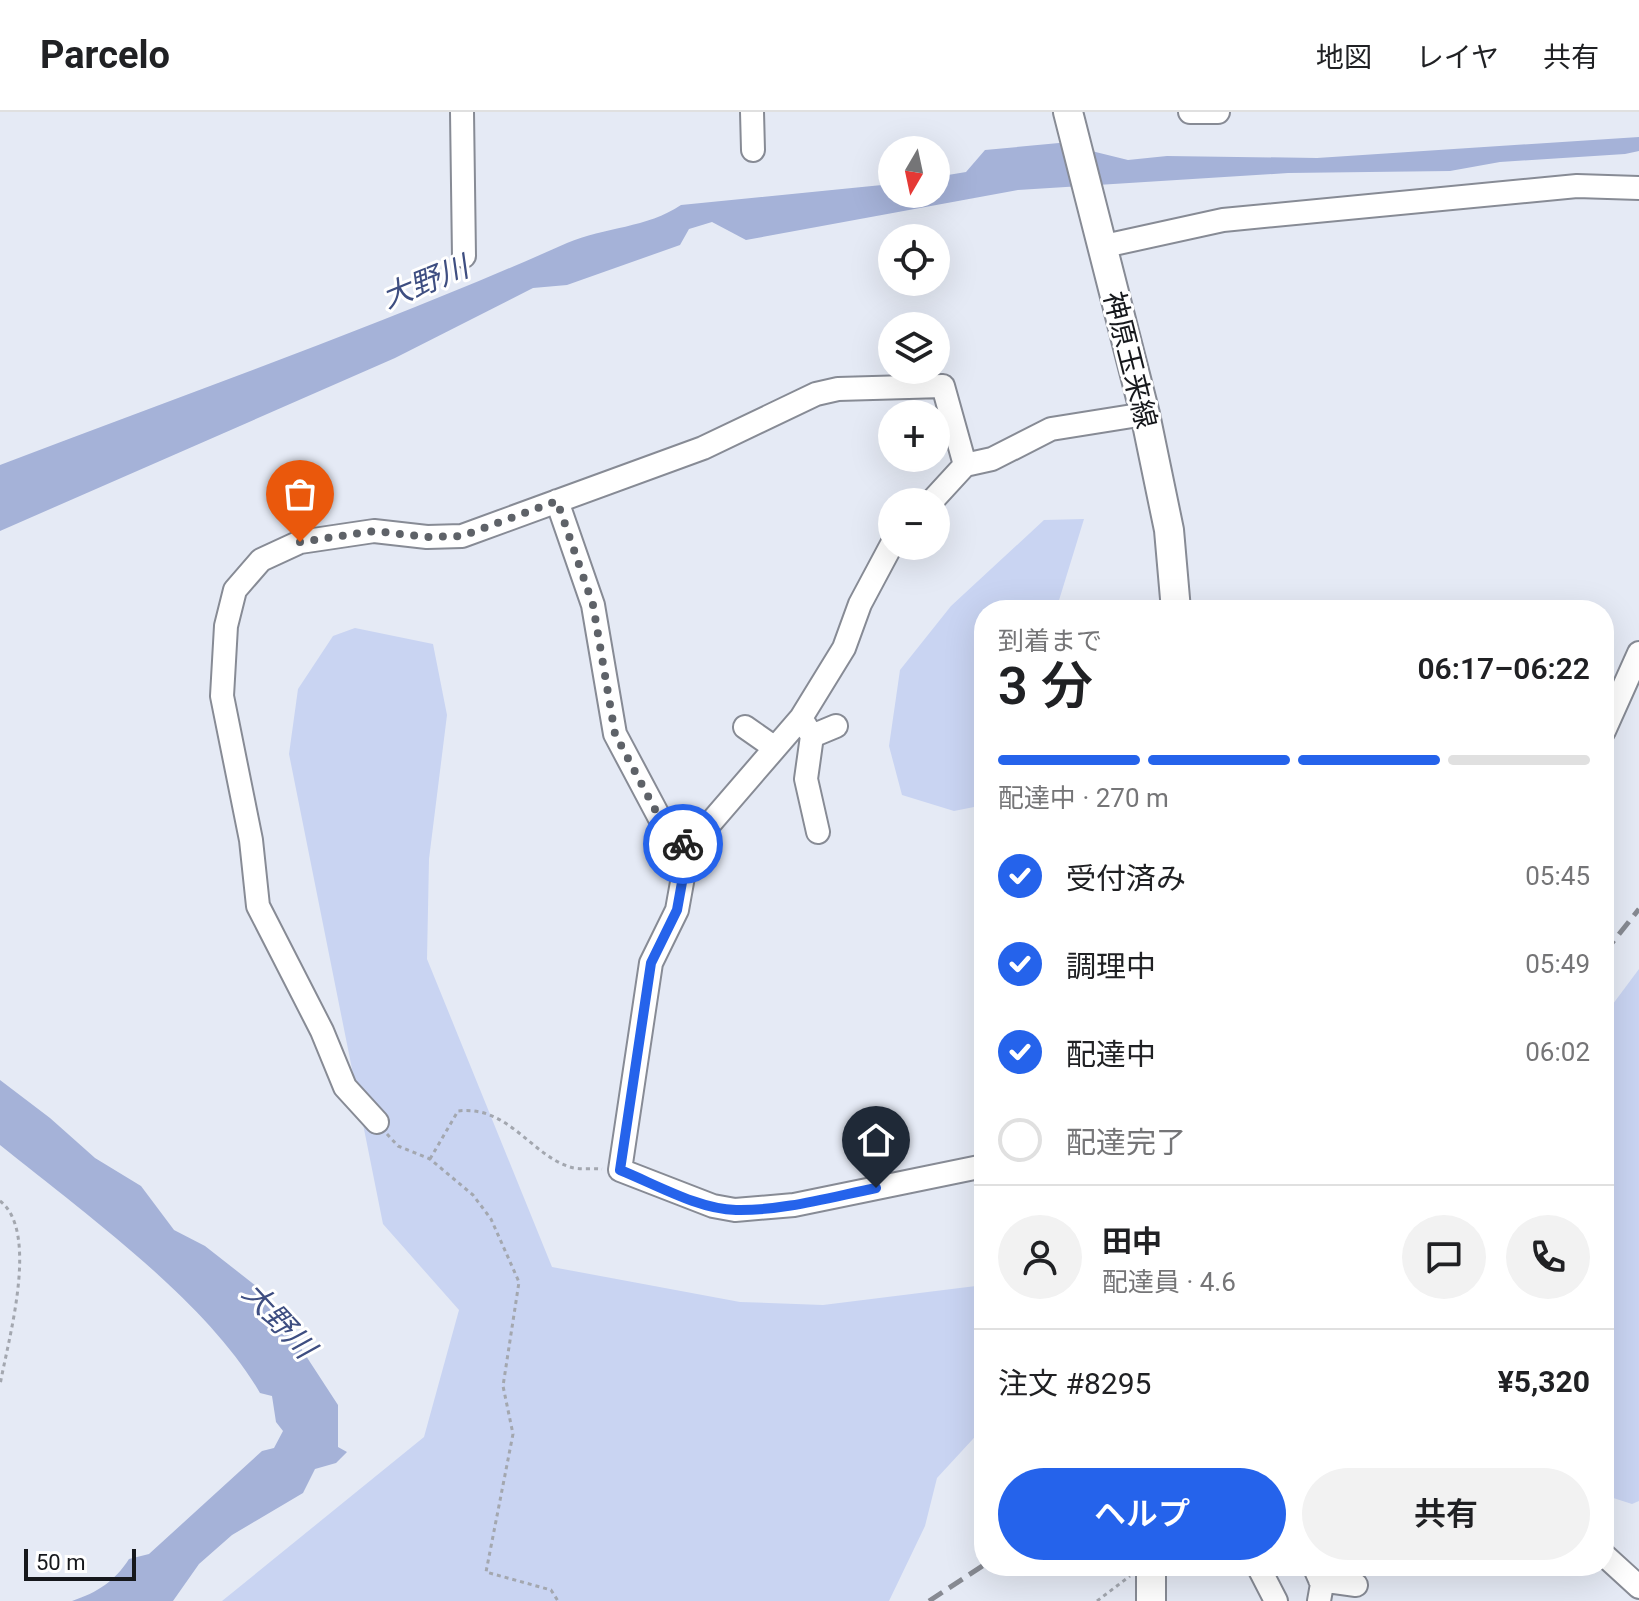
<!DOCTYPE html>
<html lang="ja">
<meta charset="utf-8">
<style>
body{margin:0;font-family:Roboto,"Noto Sans JP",sans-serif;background:#f2f2f2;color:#202124;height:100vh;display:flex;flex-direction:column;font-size:30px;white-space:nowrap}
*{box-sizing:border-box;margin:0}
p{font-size:26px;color:#757577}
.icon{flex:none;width:44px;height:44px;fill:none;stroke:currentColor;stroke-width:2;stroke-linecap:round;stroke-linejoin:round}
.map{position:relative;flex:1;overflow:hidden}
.side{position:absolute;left:974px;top:488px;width:640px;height:976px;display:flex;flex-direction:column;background:#fff;border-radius:32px;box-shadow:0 8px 32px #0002}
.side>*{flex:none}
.needle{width:52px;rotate:189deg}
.controls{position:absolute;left:878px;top:24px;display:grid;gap:16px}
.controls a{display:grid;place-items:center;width:72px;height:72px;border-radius:50%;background:#fff;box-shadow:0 8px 32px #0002;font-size:40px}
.scale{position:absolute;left:24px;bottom:20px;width:112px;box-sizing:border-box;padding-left:8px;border:4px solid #16181c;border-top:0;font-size:22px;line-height:28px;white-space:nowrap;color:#16181c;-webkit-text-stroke:6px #fff;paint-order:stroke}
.pin{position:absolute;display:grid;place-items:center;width:68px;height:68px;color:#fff;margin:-82px -34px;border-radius:50% 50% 50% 0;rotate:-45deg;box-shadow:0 0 8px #0007}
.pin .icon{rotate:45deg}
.courier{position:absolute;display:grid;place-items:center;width:80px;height:80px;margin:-40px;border:6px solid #2563eb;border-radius:50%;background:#fff;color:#222;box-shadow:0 2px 10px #0007}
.summary em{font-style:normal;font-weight:600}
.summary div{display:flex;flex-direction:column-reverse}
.summary{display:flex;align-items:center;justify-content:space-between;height:136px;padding:0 24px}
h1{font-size:52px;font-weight:600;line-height:60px}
.bar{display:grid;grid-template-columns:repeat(4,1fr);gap:12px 8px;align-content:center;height:96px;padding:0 24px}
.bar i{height:10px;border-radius:6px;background:#e0e0e0}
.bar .active{background:#2563eb}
.bar p{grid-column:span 4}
.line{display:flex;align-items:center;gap:20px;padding:0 24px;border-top:2px solid #e0e0e0}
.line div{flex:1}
.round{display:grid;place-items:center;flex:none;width:84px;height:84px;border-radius:42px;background:#f2f2f2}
ol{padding:0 24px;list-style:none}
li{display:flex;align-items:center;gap:24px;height:88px}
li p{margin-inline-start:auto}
li .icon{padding:8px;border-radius:50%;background:#2563eb;color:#fff;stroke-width:4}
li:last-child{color:#757577}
li i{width:44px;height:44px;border:4px solid #e0e0e0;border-radius:50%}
.primary-button{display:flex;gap:16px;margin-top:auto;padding:16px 24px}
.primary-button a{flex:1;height:92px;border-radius:48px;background:#2563eb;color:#fff;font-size:32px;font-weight:600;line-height:92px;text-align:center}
.primary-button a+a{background:#f2f2f2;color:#202124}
header{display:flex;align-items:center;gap:48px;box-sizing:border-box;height:112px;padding:0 40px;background:#fff;border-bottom:2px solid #e0e0e0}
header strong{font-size:38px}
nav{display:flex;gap:44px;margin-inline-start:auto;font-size:28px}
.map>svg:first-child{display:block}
.green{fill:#c9d4f2}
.water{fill:#a5b2d8}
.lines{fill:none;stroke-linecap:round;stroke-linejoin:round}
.minor-casing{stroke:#878b95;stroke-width:26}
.major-casing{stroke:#878b95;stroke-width:32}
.path{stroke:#a3a7af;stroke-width:3;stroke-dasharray:4 4;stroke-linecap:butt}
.minor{stroke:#fff;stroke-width:22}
.major{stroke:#fff;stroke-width:28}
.rail{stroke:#878a92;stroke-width:5;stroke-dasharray:16 8;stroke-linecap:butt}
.done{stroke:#5e6268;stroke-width:8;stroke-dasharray:0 14.4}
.route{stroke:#2563eb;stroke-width:10}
.labels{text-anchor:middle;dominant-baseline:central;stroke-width:6;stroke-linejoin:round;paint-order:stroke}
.street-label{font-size:28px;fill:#16181c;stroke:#fff}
.water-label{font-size:30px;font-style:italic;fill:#3e4e81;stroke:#fff}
</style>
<header>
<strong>Parcelo</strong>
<nav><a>地図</a><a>レイヤ</a><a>共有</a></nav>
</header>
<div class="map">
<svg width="1639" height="1489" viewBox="0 0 1639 1489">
<rect width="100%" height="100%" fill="#e5eaf5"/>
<!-- green -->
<path class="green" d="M1084,407L1056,498H984V693L954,699L902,683L889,634L900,558L951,494L1044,408Z
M355,516L433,532L447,603L429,747L427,847L552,1155L740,1190L823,1193L984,1173V1315L937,1366L925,1414L889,1489H222L424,1325L459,1198L383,1112L289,642L298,577L333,524Z
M1639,857V1389L1632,1392L1604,1383V904Z"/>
<!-- water -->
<path class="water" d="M1639,25V39L1625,42L1500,50L1450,59L1288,61L1018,78L746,128L712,110L689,117L680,133L567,173L533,176L395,246L0,419V353C190,280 381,214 567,131C605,115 647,116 681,93L892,72V82H936V65L966,60L985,38L1059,31L1128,48L1167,44L1317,46Z
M0,968L50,1006L95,1046L141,1074L174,1118L205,1134L265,1181L338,1293V1335L347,1340L336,1351L315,1357L303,1381L232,1423L199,1452L173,1489H72C98,1480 114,1470 129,1447L149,1442L262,1339L274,1336L283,1319L276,1310L272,1284L260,1281C206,1188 84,1101 0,1033Z"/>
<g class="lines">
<defs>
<path id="minor" d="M462,0L464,144
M752,0L753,38
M1190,0H1218
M1100,135L1223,108L1577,74L1639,76
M557,389L593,493L615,622L666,718L688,737L677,798L651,851L620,1058L713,1094L735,1098L794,1093L984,1054
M931,390L965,353L992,347L1051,317L1145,302
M804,611L812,624L836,614
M745,615L775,636
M1604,619L1639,541
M812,624L806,667L818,720
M688,737L801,606L844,536L860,492L892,432
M377,1010L345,975L322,919L258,794L251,728L222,584L226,514L235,478L261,448L300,430L374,419L427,425L462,424L703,336L816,282L838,277L943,274L965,353
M1604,1443L1639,1475
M1258,1454L1276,1489
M1314,1454L1322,1472L1319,1489
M1320,1468L1356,1473"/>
<path id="major" d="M1068,0L1145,302L1169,418L1176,498
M1151,1489V1454"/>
</defs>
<!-- minor casing -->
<use href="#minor" class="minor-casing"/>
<!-- major casing -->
<use href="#major" class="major-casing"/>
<!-- path -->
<path class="path" d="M387,1022L398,1034L430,1047L473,1083L491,1107L519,1170L503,1274L513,1322L486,1460L551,1478L558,1489
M430,1047L458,999C508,993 531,1043 570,1055C579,1058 592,1056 602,1057
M0,1089C40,1120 8,1228 0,1273
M1097,1489L1130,1464"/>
<!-- minor -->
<use href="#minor" class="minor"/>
<!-- major -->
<use href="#major" class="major"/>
<!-- rail -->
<path class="rail" d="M1604,841L1639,797
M929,1489L984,1453"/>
</g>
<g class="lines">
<!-- done -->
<path class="done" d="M300,430L374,419L427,425L462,424L557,389L593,493L615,622L666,718L683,732"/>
<!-- route -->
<path class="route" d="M683,732L688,737L677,798L651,851L620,1058C655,1072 698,1097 736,1098C782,1099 831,1085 876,1076"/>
</g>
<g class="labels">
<!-- street labels -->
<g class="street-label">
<text transform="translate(1130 248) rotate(76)">神原玉来線</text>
</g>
<!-- water labels -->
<g class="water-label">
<text transform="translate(425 170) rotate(-22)">大野川</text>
<text transform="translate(279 1208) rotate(47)">大野川</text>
</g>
</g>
</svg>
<div class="controls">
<a><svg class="needle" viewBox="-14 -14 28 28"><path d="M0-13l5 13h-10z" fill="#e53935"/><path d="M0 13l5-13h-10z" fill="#757577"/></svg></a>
<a><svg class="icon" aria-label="locate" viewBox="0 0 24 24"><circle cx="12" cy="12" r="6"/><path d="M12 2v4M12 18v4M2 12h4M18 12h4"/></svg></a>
<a><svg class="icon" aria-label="layers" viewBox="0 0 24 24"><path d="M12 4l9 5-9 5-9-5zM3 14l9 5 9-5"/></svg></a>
<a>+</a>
<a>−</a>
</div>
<div class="scale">50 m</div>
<div class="pin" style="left:300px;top:430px;background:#ea580c"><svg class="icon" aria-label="bag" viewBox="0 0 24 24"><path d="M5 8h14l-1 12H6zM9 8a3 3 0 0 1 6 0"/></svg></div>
<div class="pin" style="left:876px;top:1076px;background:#1f2937"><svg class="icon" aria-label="home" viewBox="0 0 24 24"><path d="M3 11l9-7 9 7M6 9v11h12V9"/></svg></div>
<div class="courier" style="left:683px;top:732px"><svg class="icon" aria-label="bike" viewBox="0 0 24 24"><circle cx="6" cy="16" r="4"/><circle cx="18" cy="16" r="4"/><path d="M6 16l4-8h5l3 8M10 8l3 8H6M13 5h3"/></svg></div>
<section class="side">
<div class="summary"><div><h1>3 分</h1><p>到着まで</p></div><em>06:17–06:22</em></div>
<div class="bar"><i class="active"></i><i class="active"></i><i class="active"></i><i></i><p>配達中 · 270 m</p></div>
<ol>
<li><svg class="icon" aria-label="check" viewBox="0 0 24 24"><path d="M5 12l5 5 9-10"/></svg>受付済み<p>05:45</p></li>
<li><svg class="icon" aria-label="check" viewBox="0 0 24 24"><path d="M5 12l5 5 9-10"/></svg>調理中<p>05:49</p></li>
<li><svg class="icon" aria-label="check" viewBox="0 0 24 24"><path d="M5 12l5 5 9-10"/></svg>配達中<p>06:02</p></li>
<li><i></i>配達完了</li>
</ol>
<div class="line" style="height:144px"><a class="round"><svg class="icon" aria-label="person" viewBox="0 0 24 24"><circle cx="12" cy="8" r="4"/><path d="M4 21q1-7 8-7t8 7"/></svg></a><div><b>田中</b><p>配達員 · 4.6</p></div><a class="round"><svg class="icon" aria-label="chat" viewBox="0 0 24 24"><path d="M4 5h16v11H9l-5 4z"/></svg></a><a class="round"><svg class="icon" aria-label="phone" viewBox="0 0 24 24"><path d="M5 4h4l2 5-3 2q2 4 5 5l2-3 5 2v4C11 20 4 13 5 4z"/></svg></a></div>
<div class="line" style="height:104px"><div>注文 #8295</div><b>¥5,320</b></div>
<div class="primary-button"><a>ヘルプ</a><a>共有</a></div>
</section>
</div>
